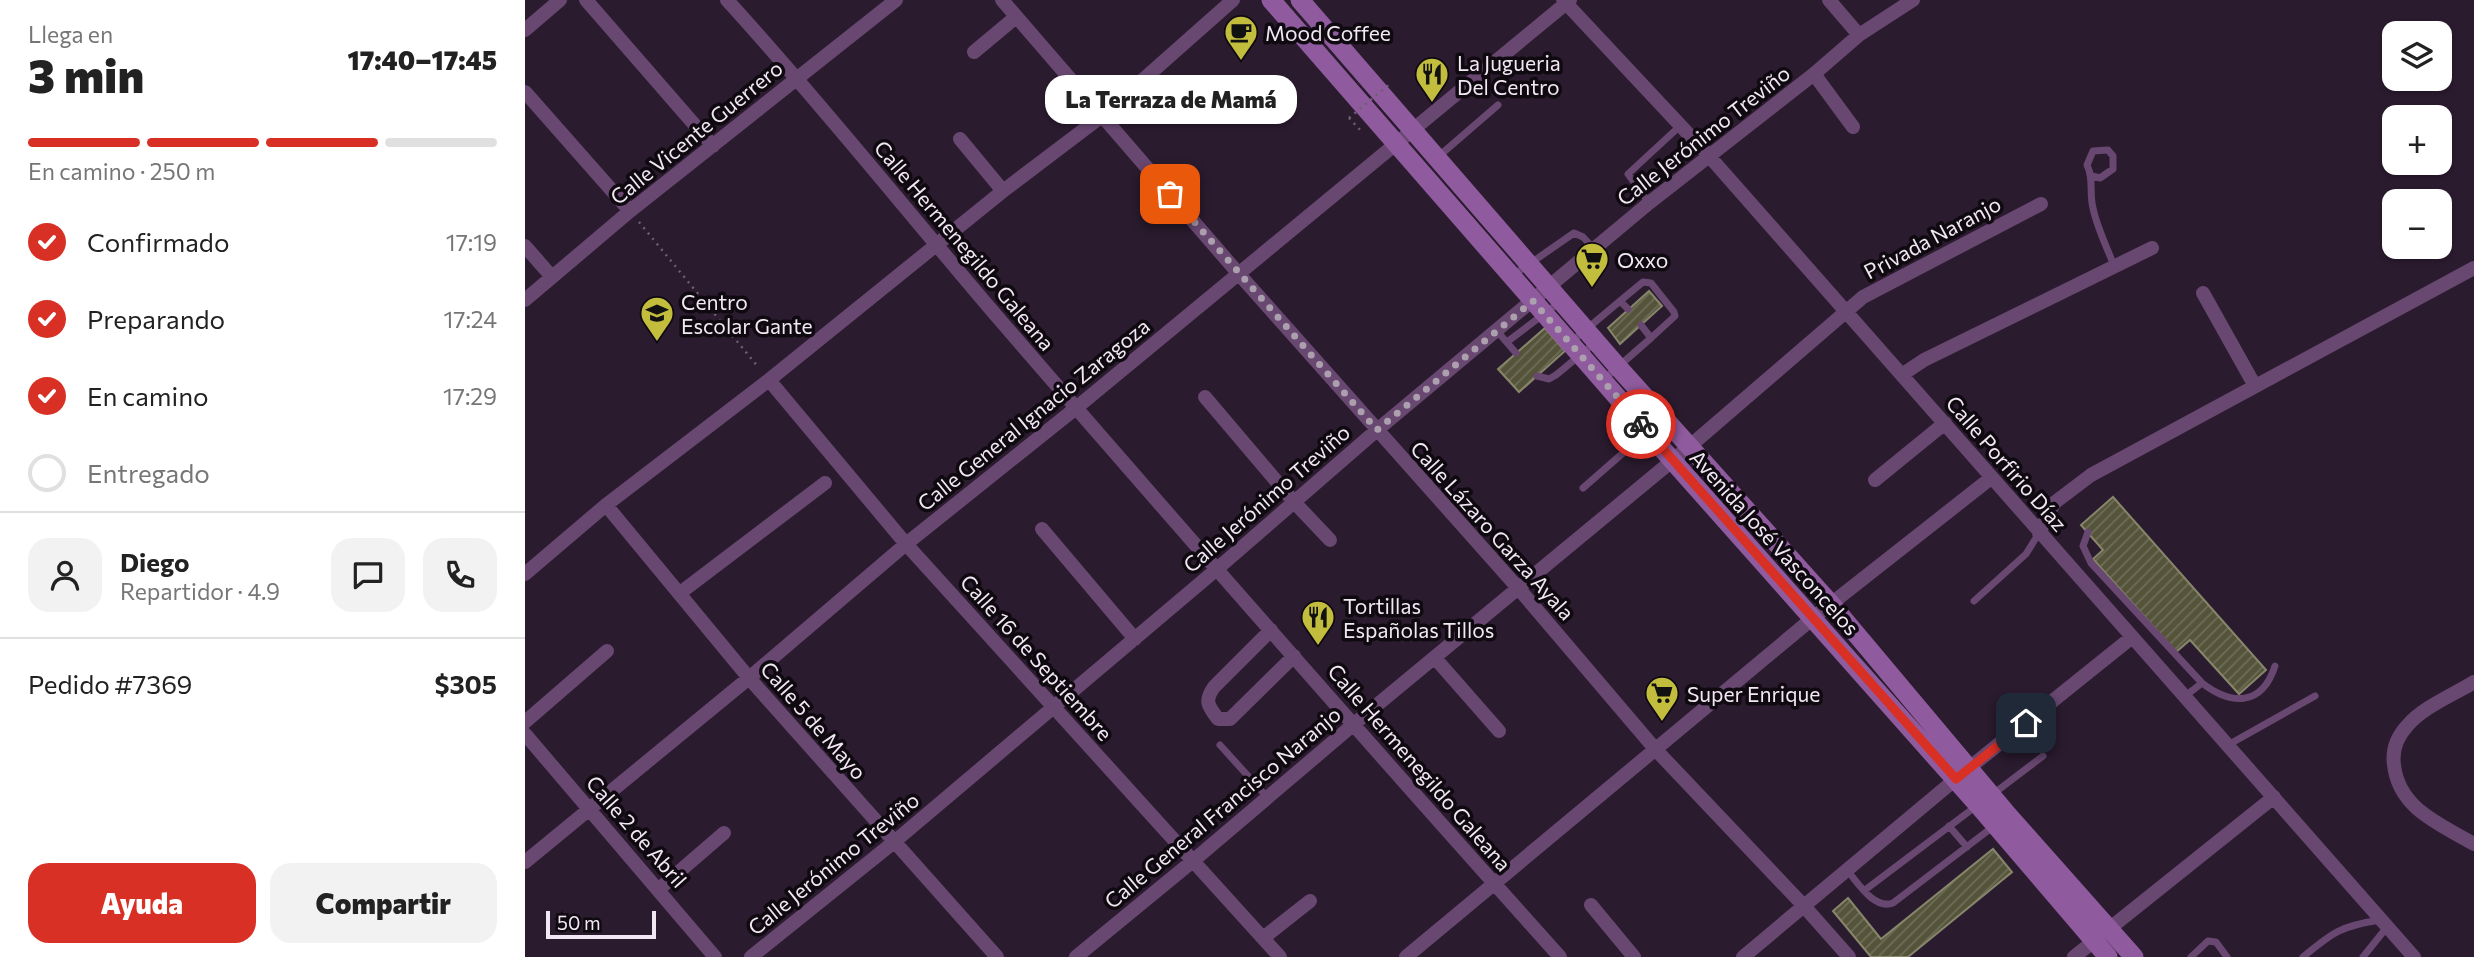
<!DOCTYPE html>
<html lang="es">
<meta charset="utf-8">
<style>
body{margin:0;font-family:Commissioner,sans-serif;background:#f2f2f2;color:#222;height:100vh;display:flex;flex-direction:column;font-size:26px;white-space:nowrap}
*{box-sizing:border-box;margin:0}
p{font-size:23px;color:#767676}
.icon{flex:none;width:38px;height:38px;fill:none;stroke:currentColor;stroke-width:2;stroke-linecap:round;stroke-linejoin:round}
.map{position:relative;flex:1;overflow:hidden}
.drawer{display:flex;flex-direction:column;background:#fff;width:525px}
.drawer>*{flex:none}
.controls{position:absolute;left:1857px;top:21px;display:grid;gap:14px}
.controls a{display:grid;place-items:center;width:70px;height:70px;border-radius:14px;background:#fff;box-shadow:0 2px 5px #0004;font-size:35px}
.scale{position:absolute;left:21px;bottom:18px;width:110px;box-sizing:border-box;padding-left:7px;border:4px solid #f2e8f4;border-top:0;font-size:19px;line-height:24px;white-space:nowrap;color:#f2e8f4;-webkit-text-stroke:5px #0f0910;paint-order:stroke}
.pin{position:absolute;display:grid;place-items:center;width:60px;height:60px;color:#fff;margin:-30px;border-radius:14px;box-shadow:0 4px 10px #0006}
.courier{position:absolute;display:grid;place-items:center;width:70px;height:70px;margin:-35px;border:5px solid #d93025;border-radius:50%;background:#fff;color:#222;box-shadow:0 2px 9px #0007}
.bubble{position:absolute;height:49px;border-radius:21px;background:#fff;box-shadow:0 2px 5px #0004;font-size:23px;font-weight:800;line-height:49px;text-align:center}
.head em{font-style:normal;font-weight:800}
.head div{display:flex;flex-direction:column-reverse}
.head{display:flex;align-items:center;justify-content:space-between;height:119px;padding:0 28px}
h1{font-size:46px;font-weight:800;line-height:52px}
.bar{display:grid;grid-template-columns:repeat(4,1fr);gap:10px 7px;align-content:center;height:84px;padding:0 28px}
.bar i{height:9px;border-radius:5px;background:#e0e0e0}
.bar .selected{background:#d93025}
.bar p{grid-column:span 4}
.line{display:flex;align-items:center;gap:18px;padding:0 28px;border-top:2px solid #e0e0e0}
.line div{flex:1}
.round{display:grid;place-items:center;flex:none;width:74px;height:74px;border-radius:21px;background:#f2f2f2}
ol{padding:0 28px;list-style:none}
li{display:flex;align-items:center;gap:21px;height:77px}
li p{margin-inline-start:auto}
li .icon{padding:7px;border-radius:50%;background:#d93025;color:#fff;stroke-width:4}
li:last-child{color:#767676}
li i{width:38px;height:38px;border:4px solid #e0e0e0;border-radius:50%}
.button{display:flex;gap:14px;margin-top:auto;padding:14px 28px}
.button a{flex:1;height:80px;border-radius:21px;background:#d93025;color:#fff;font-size:28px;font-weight:800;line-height:80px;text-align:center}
.button a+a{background:#f2f2f2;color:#222}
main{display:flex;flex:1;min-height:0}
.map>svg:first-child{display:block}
.building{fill:url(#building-hatch);stroke:#86866a;stroke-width:2}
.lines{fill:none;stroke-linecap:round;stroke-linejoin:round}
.path{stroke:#6d6071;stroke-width:2.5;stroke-dasharray:2 5;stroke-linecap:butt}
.service{stroke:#684771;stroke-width:7}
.minor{stroke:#684771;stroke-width:14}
.secondary{stroke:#8f5b9e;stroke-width:19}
.path-bridge{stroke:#6d6071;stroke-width:2.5;stroke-dasharray:2 5;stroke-linecap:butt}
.done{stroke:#aca0af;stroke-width:7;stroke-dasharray:0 12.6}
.route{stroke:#d93025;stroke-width:9}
.labels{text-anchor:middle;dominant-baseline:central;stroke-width:7;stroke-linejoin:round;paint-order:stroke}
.poi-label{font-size:21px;fill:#f2e8f4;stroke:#0f0910;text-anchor:start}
.street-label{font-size:21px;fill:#f2e8f4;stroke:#0f0910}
</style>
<main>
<section class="drawer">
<div class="head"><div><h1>3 min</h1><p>Llega en</p></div><em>17:40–17:45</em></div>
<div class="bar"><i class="selected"></i><i class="selected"></i><i class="selected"></i><i></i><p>En camino · 250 m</p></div>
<ol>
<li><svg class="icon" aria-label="check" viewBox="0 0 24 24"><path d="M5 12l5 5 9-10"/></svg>Confirmado<p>17:19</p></li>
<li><svg class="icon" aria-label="check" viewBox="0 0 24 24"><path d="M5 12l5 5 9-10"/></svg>Preparando<p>17:24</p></li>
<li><svg class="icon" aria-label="check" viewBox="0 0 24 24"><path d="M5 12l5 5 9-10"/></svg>En camino<p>17:29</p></li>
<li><i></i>Entregado</li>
</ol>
<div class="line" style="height:126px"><a class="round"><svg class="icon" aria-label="person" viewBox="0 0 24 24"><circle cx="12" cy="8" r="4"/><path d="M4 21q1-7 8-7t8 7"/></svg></a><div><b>Diego</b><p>Repartidor · 4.9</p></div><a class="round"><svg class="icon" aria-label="chat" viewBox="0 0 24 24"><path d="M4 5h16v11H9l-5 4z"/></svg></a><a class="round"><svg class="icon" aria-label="phone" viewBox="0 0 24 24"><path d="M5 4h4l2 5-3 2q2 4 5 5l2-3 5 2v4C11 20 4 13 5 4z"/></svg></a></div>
<div class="line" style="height:91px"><div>Pedido #7369</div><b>$305</b></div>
<div class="button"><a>Ayuda</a><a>Compartir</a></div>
</section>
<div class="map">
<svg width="1949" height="957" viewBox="0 0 1949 957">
<defs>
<pattern id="building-hatch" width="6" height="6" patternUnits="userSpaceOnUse" patternTransform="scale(1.75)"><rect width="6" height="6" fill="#55543b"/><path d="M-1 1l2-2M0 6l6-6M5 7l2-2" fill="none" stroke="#6e6d58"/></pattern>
</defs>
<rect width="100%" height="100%" fill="#2a1b2e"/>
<!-- building -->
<path class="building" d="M1124,291L1137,306L1095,344L1083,328Z
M1020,328L1040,351L994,392L973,369Z
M1588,497L1741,670L1714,694L1665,640L1651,652L1568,559L1578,550L1556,525Z
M1468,849L1487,872L1383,957H1346L1308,911L1323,898L1356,939Z"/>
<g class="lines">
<!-- path -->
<path class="path" d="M824,118L837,132
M114,222L234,368"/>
<!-- service -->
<path class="service" d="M914,156L973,105
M1567,176L1575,178L1588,169V156L1583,150L1568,151L1562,165C1569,179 1564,193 1568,208C1572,228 1582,247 1589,266
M1124,203L1103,174L1155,126
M987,276L1049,233L1058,237L1070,250
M1095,301L1118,282L1126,283L1149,312L1150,316L1126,338
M972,331L991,353
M982,342L1036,301
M1045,343L1095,301L1103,309
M1012,376L1024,379L1031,375L1071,342
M1078,380L1126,338L1116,325
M1058,488L1138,418
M1563,532L1558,546L1566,563L1677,683C1707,706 1737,706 1750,666
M1449,601L1501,554L1514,533
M1659,697L1677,683
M695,745L742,797
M1703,745L1790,696
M1468,794L1518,756
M1424,826L1442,847
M1322,870C1333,883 1349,910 1368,903L1469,826
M1340,890L1450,807
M1666,957L1683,941L1691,942L1702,957
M1778,957C1808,932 1816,926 1855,920
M1838,957L1862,927"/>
<!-- minor -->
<path class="minor" d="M61,0L188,146
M202,0C297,104 384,214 475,320C660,534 846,746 1035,957
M477,0L713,273L994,589L1131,750L1278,905L1324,957
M1038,0L1184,156L1889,957
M1304,0L1334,35
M0,30L35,0
M449,52L491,17
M1289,74L1328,127
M0,92L105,211
M435,139L478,191
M0,246L27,277
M1678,293L1730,386
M0,300L105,211L371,0
M1378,374L1399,360L1627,248
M244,380L381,544L755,957
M680,397L769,502L805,540
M1350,480L1420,423
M81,505L224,678L472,957
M517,529L610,639
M1514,533L1529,503L1566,475L1949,268
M0,574L81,505L244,380L478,191L577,116L708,0
M155,593L300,483
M746,630L689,687C679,701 683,706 693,719H705L769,656
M910,658L974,731
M1949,682C1928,695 1898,707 1882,726C1872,737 1867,751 1869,765C1874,809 1915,824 1949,844
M0,722L82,651
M0,734L190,957
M0,862L224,678L381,544L551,408L1045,0
M134,889L199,833
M1066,905L1109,957
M738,938L785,901
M226,957L369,842L692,569L852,430L1124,203L1289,74L1334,35L1388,0
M551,957L669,860L829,724L1165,446L1338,297L1516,204
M881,957L1288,618L1466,478
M1218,957L1444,768L1606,638
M1549,957L1749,797"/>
<!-- secondary -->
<path class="secondary" d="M746,0L1147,460L1453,805L1583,957
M775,0L1093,367L1306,604L1483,815L1609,957"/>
<!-- path-bridge -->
<path class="path-bridge" d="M824,118L866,83"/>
</g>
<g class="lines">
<!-- done -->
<path class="done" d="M645,194L852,430L1008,301L1116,424"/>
<!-- route -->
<path class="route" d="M1116,424L1431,779L1501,723"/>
</g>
<!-- icons -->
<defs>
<symbol id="cafe-pin" viewBox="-11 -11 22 30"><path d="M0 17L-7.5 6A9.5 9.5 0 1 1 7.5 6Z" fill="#c3bd3e" stroke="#0f0910"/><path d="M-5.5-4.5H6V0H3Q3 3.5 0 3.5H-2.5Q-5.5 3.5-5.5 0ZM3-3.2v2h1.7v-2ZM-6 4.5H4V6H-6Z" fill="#111"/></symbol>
<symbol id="restaurant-pin" viewBox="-11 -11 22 30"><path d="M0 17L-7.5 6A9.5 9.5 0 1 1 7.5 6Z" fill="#c3bd3e" stroke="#0f0910"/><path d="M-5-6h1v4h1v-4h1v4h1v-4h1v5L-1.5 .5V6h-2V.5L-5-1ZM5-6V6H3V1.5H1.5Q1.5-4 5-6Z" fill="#111"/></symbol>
<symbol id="supermarket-pin" viewBox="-11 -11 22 30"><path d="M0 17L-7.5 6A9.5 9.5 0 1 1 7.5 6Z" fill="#c3bd3e" stroke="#0f0910"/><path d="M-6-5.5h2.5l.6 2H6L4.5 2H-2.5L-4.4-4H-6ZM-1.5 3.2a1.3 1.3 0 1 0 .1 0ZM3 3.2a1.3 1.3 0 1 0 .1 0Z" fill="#111"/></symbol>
<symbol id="school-pin" viewBox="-11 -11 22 30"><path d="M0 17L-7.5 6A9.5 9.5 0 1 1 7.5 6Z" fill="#c3bd3e" stroke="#0f0910"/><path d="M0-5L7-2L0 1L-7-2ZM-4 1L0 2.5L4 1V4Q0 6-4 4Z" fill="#111"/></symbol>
</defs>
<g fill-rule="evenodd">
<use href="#cafe-pin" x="697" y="13" width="38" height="52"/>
<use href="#restaurant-pin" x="888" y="55" width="38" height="52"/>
<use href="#supermarket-pin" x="1048" y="240" width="38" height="52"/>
<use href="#school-pin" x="113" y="294" width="38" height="52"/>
<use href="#restaurant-pin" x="774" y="598" width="38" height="52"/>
<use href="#supermarket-pin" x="1118" y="674" width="38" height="52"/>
</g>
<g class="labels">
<!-- poi labels -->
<g class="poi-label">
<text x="740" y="32">Mood Coffee</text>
<text x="932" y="62">La Jugueria<tspan x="932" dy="24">Del Centro</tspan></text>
<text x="1092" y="259">Oxxo</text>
<text x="156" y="301">Centro<tspan x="156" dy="24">Escolar Gante</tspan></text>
<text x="818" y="605">Tortillas<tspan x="818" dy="24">Españolas Tillos</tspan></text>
<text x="1162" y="693">Super Enrique</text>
</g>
<!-- street labels -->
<g class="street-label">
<text transform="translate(171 132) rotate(-39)">Calle Vicente Guerrero</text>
<text transform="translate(1178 135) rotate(-38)">Calle Jerónimo Treviño</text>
<text transform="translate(1407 237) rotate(-28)">Privada Naranjo</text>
<text transform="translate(440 245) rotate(50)">Calle Hermenegildo Galeana</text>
<text transform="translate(508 414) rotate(-39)">Calle General Ignacio Zaragoza</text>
<text transform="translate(1482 463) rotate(49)">Calle Porfirio Díaz</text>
<text transform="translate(741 498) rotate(-41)">Calle Jerónimo Treviño</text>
<text transform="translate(968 530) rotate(48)">Calle Lázaro Garza Ayala</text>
<text transform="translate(1250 542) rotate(48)">Avenida José Vasconcelos</text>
<text transform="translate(512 657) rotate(48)">Calle 16 de Septiembre</text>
<text transform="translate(289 720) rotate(49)">Calle 5 de Mayo</text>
<text transform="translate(895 767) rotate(49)">Calle Hermenegildo Galeana</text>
<text transform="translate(697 807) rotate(-40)">Calle General Francisco Naranjo</text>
<text transform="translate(112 831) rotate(49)">Calle 2 de Abril</text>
<text transform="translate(308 863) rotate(-39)">Calle Jerónimo Treviño</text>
</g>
</g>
</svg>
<div class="controls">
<a><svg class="icon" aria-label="layers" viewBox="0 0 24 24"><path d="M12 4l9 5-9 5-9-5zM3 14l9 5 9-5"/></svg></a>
<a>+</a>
<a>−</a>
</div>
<div class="scale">50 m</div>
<div class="pin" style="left:645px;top:194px;background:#ea580c"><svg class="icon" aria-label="bag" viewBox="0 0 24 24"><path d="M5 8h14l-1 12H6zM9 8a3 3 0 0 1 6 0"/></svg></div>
<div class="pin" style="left:1501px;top:723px;background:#1f2937"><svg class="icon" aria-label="home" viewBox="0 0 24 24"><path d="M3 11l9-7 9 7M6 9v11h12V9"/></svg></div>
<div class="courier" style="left:1116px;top:424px"><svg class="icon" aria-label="bike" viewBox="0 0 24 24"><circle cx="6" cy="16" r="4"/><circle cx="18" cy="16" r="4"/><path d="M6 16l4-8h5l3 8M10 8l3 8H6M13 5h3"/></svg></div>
<div class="bubble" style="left:520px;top:75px;width:252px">La Terraza de Mamá</div>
</div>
</main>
